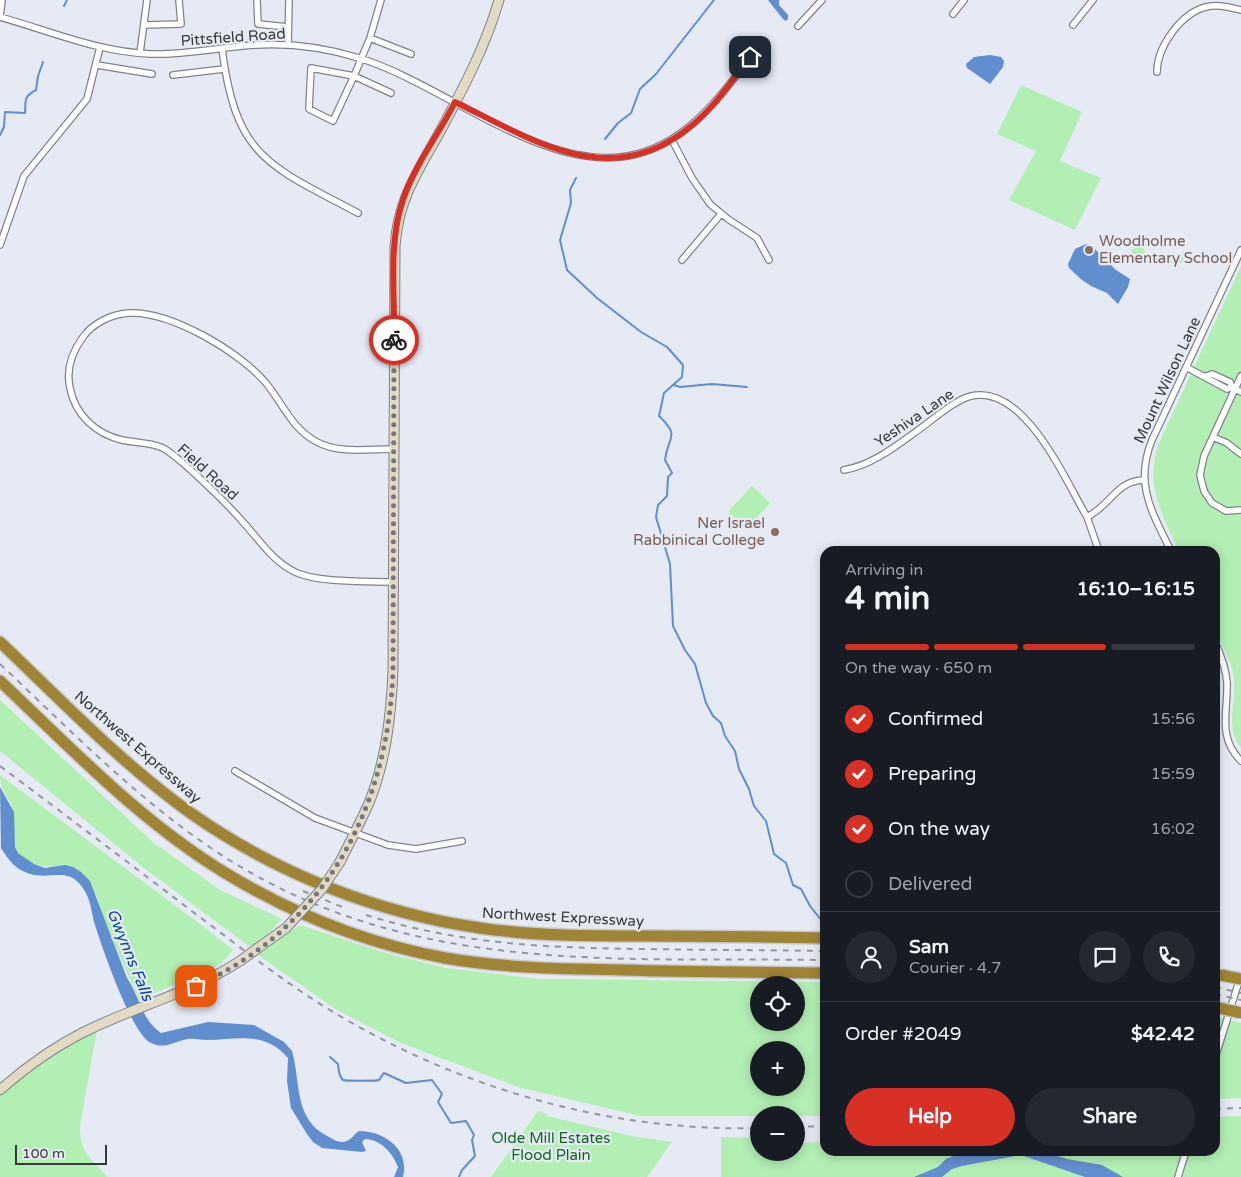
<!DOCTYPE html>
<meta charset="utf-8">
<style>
body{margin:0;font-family:"Varela Round",sans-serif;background:#242831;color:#f1f3f6;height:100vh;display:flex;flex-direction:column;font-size:19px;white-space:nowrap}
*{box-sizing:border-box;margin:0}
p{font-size:16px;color:#9ea1a6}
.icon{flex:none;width:28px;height:28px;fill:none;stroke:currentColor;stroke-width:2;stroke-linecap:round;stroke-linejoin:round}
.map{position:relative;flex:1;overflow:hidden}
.side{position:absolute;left:820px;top:546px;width:400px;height:610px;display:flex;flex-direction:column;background:#171b24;border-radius:15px;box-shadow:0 2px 12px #0003}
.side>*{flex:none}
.controls{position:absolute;left:750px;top:976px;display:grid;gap:10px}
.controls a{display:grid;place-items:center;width:55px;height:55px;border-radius:50%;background:#171b24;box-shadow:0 2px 12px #0003;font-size:25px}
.scale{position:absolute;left:15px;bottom:12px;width:92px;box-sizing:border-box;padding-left:5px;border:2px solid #37393d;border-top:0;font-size:14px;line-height:18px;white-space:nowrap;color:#37393d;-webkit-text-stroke:4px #e6eaf5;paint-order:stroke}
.pin{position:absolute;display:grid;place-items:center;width:42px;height:42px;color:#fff;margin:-21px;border-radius:10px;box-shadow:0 2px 8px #0006}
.courier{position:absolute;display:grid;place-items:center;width:50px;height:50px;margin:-25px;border:4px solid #d93025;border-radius:50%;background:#fff;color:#222;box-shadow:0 1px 6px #0007}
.overview em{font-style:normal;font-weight:800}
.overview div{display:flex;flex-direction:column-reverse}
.overview{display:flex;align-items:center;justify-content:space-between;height:85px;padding:0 25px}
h1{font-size:32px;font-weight:800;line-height:38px}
.bar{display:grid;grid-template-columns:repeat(4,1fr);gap:8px 5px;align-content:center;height:60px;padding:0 25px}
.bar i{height:6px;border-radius:4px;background:#363941}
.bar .on{background:#d93025}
.bar p{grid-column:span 4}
.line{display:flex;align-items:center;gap:12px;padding:0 25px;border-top:1px solid #363941}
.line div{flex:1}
.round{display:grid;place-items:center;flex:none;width:52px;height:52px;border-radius:26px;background:#242831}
ol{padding:0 25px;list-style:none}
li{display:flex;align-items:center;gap:15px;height:55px}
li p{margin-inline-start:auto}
li .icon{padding:5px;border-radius:50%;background:#d93025;color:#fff;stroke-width:4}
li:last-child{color:#9ea1a6}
li i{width:28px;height:28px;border:2px solid #363941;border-radius:50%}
.primary-button{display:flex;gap:10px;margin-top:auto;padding:10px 25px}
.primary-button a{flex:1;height:58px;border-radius:30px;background:#d93025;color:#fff;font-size:20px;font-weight:800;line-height:58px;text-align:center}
.primary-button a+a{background:#242831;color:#f1f3f6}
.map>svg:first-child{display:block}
.green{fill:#b2efb3;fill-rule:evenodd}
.water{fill:#618ece}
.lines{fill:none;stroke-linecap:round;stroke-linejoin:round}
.stream{stroke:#618ece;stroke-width:2}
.minor-casing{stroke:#7f838d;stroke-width:8}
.secondary-casing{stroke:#7f838d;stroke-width:11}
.motorway-casing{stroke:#c7c8c9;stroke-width:14}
.minor{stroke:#fff;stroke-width:5.5}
.secondary{stroke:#e2dac3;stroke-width:9}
.motorway{stroke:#9f8436;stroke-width:11}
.rail{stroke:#93969e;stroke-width:2;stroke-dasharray:6 6;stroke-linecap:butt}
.secondary-bridge-casing{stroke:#7f838d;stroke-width:11;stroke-linecap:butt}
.motorway-bridge-casing{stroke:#c7c8c9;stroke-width:14;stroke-linecap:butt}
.secondary-bridge{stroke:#e2dac3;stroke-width:9}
.motorway-bridge{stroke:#9f8436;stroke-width:11}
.done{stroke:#74777d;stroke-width:5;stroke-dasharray:0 9}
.route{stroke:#d93025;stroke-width:6}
.education-dot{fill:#8d6e63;stroke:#e6eaf5;stroke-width:2}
.labels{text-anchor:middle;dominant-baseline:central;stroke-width:4.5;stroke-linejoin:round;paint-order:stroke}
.street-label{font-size:15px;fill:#37393d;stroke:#e6eaf5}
.education-label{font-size:15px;fill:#785e54;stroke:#e6eaf5;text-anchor:start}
.park-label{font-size:15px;fill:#0b6a1c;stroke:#e6eaf5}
.water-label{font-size:16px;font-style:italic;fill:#0d4996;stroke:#e6eaf5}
</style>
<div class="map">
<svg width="1241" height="1177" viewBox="0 0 1241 1177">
<rect width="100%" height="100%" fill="#e6eaf5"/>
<!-- green -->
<path class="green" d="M1021,85L1082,112L1060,161L1101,178L1075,230L1009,200L1036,151L997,134Z
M1142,245L1148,259L1137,264L1131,250Z
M1187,252L1190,259L1174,266L1170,259Z
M1241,266V748C1224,726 1237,703 1234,678C1232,659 1218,643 1215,624C1211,603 1215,573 1215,551H1179C1162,515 1144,483 1159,443Z
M752,486L770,503L747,528L728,512Z
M0,700L154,843L220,890L282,919L270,932L250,947L144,868L0,751Z
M0,775L204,927L233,950L221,964L139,1000L102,916L97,896L65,865C49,869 20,866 15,846C12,835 16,821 13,811C9,795 0,792 0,775Z
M300,925L382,952L446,968L539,979L825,982V1116H640L518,1087L401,1043L337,1010L258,955ZM759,985H796V1022H759ZM759,1050H796V1088H759Z
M1215,1017L1241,1023V1098L1215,1099Z
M97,1030L80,1125C79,1152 91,1159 108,1177H0V1095L43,1061Z
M538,1111L547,1114V1116L632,1136L672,1142L647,1177H491Z
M1241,1116V1177H721V1137L759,1138V1152H796V1143L825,1142V1151H1215V1117Z"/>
<!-- water -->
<path class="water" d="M768,0H779V5L788,15V19L786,21L783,19Z
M990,55L1001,57L1004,61L1003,67L990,84L967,68L966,64L974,57Z
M1086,244L1091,245L1116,270L1130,279L1128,287L1118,304L1107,293L1091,286L1082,280L1069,268L1068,264L1075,249Z
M0,787L14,812L15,847L18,853L34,864L45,868L65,865L73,867L81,872L90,881L127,978C140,997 141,1019 161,1033L208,1022L254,1025L284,1042L292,1051C301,1082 293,1120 329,1137C334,1140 341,1144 347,1141C352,1139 354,1134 359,1131C384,1131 410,1149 403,1177H394L398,1167C393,1153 380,1139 365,1139L362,1142L366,1151L362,1152L322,1148L313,1142L307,1134L291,1108L287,1081L288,1058C265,1030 237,1040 207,1040C201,1040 194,1038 188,1039C174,1041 166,1050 151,1043C132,1035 102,947 95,925C92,915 91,904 87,895C69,859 48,886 21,870C13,866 6,856 1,848Z
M974,1151H1042L1067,1159L1102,1165L1123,1177H1085L1021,1155L962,1166L952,1169L942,1177H914L938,1167L946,1159L953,1156Z"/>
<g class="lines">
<!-- stream -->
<path class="stream" d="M64,6L67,0
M0,135L4,127L5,112L25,113C26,100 23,97 36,90L38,76L43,62
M605,139L618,123L631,113L640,89L656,74L714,0
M576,178L570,190L571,203L560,240L567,270L597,298L641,332L667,347L683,365L682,377L664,393L659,416C681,437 668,435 665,460L672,473L668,477L667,496L658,505L656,517L670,564L673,626L685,650L695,664L706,703L713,716L721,723L725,736L735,751L739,769L749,789L754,806L766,821L774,854L786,863L793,885L801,889L810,906L822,921
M674,385L680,387L712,384L747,387
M330,1057L338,1064C339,1069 338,1076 343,1080C345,1081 377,1081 379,1080C381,1078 382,1075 384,1073L406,1083L432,1080L442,1094L438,1102L451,1123L466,1121L474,1135L472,1140L475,1156L462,1170L459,1177"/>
<defs>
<path id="minor" d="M257,0L258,24L288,27
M381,0L370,38L354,76L311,68L309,109L333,121L354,76L391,93
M953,14L964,0
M0,17C50,31 98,52 151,54C186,55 220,47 256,45C291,43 326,48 359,58C442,83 540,171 628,156C691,145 725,89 762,42
M0,17L2,0
M144,25L181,24L179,0
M1073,25L1093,0
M798,26L822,0
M370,38L411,54
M288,45L289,0
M222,49C236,158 268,165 358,213
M140,53L147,0
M97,65L152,74
M1157,72C1157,47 1181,13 1206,7C1218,4 1229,7 1241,10
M173,75L224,69
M672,140L692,178L710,204L728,219L757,238L769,260
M0,245L24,176L87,99L100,47
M682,260L721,214
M1186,367L1227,389L1232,387
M1206,376L1212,374L1230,382L1232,387L1241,392
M1241,376L1204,456L1200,475L1204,491L1212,503L1226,511L1241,510
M1213,437L1227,443L1241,454
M844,470C871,465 892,449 914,433C929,423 954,400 971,396C1025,384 1065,480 1087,517
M1099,551L1087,517C1112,504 1116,481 1144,480
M1171,551C1152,512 1134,484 1152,440L1241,250
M394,582C367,581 318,583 295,572C272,561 259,539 242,521C224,500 203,481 183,463C177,458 170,452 163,448C150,442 136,443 122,440C96,434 75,415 70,388C66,370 72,352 83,337C93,323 112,314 129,313C171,311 240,352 266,383C283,404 292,429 317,442C339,454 369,449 394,449
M1215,642C1221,655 1226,668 1227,683C1228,712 1217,737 1241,761
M235,771L315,818L388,845L416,849L462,841
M1215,1058L1240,978
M1178,1177L1186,1151"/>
<path id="secondary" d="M340,862C350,842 360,823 369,803C386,761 391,716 393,671L395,247C398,198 419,170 442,128C464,87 486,45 499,0
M258,948L286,928
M0,1090C26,1067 54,1047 84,1032C136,1006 191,993 240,961"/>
<path id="motorway" d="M0,642C62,701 122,764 192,814C278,874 377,913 480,928C535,936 591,936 646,936C705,936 765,937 825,938
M0,681C72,749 142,823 227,874C293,914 368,944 445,958C503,968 563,969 623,970C690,972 758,972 825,973"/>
</defs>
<!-- minor casing -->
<use href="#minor" class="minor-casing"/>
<!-- secondary casing -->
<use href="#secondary" class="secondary-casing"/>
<!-- motorway casing -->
<use href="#motorway" class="motorway-casing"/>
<!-- minor -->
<use href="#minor" class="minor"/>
<!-- secondary -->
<use href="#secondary" class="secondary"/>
<!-- motorway -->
<use href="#motorway" class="motorway"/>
<!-- rail -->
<path class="rail" d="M0,664C68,728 134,796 211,848C401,977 608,957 825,960
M0,766C64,814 129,863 193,912C243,949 291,988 345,1019C469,1091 615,1132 759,1128
M303,891L347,909
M366,915C459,944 547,948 643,949C704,950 764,950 825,951
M1215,987L1241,993
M1215,994L1241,1000
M1215,1109L1241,1108
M796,1127L825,1126"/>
<defs>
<path id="secondary-bridge" d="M286,928L322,889L340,862
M240,961L258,948"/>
<path id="motorway-bridge" d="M1221,975L1241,979
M1215,1007L1241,1013"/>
</defs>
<!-- secondary-bridge casing -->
<use href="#secondary-bridge" class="secondary-bridge-casing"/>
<!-- motorway-bridge casing -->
<use href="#motorway-bridge" class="motorway-bridge-casing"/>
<!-- secondary-bridge -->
<use href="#secondary-bridge" class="secondary-bridge"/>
<!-- motorway-bridge -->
<use href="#motorway-bridge" class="motorway-bridge"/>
</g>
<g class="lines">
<!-- done -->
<path class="done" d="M196,986C325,928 388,809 393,671L394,340"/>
<!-- route -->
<path class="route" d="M394,340C395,295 388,243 403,200C414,166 439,134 455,102C533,140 611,193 691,126C715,107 732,80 750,57"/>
</g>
<!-- markers -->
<g class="education-dot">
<circle cx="1089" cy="250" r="5"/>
<circle cx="775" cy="532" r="5"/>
</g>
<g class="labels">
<!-- street labels -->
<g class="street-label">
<text transform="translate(233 37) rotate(-4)">Pittsfield Road</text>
<text transform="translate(1167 380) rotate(-65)">Mount Wilson Lane</text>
<text transform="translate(914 418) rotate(-34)">Yeshiva Lane</text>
<text transform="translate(208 472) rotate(42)">Field Road</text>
<text transform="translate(138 747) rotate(41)">Northwest Expressway</text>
<text transform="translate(563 917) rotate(3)">Northwest Expressway</text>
</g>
<!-- education labels -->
<g class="education-label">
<text x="1099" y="241">Woodholme<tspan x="1099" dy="17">Elementary School</tspan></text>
<text x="765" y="523" text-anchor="end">Ner Israel<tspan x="765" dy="17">Rabbinical College</tspan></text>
</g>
<!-- park labels -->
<g class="park-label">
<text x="551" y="1138">Olde Mill Estates<tspan x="551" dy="17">Flood Plain</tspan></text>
</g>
<!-- water labels -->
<g class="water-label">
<text transform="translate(130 955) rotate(68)">Gwynns Falls</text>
</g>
</g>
</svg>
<div class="controls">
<a><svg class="icon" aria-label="locate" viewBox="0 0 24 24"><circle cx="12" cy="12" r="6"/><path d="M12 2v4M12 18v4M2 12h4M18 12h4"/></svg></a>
<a>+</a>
<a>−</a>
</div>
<div class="scale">100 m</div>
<div class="pin" style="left:196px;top:986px;background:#ea580c"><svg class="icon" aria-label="bag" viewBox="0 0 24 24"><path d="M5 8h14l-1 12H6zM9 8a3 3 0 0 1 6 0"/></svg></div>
<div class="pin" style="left:750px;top:57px;background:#1f2937"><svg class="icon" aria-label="home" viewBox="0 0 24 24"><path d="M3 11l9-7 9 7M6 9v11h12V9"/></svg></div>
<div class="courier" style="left:394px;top:340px"><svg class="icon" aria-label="bike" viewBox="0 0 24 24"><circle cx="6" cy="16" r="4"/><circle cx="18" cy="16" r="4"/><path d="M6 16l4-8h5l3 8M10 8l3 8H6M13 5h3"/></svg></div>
<section class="side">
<div class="overview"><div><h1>4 min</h1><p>Arriving in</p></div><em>16:10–16:15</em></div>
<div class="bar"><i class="on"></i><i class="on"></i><i class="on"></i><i></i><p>On the way · 650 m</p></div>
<ol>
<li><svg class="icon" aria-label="check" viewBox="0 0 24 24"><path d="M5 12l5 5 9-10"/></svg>Confirmed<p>15:56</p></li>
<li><svg class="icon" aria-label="check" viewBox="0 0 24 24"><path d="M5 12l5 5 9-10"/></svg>Preparing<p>15:59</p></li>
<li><svg class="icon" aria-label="check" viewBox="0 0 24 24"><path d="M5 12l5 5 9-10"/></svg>On the way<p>16:02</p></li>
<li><i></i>Delivered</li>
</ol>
<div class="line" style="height:90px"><a class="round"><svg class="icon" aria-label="person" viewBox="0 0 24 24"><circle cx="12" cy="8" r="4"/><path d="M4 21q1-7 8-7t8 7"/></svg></a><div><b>Sam</b><p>Courier · 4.7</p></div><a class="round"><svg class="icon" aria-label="chat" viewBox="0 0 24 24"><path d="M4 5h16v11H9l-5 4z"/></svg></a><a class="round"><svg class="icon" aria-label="phone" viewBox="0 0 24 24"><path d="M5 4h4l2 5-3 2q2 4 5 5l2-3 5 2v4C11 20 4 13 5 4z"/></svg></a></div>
<div class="line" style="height:65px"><div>Order #2049</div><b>$42.42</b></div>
<div class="primary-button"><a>Help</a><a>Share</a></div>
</section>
</div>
